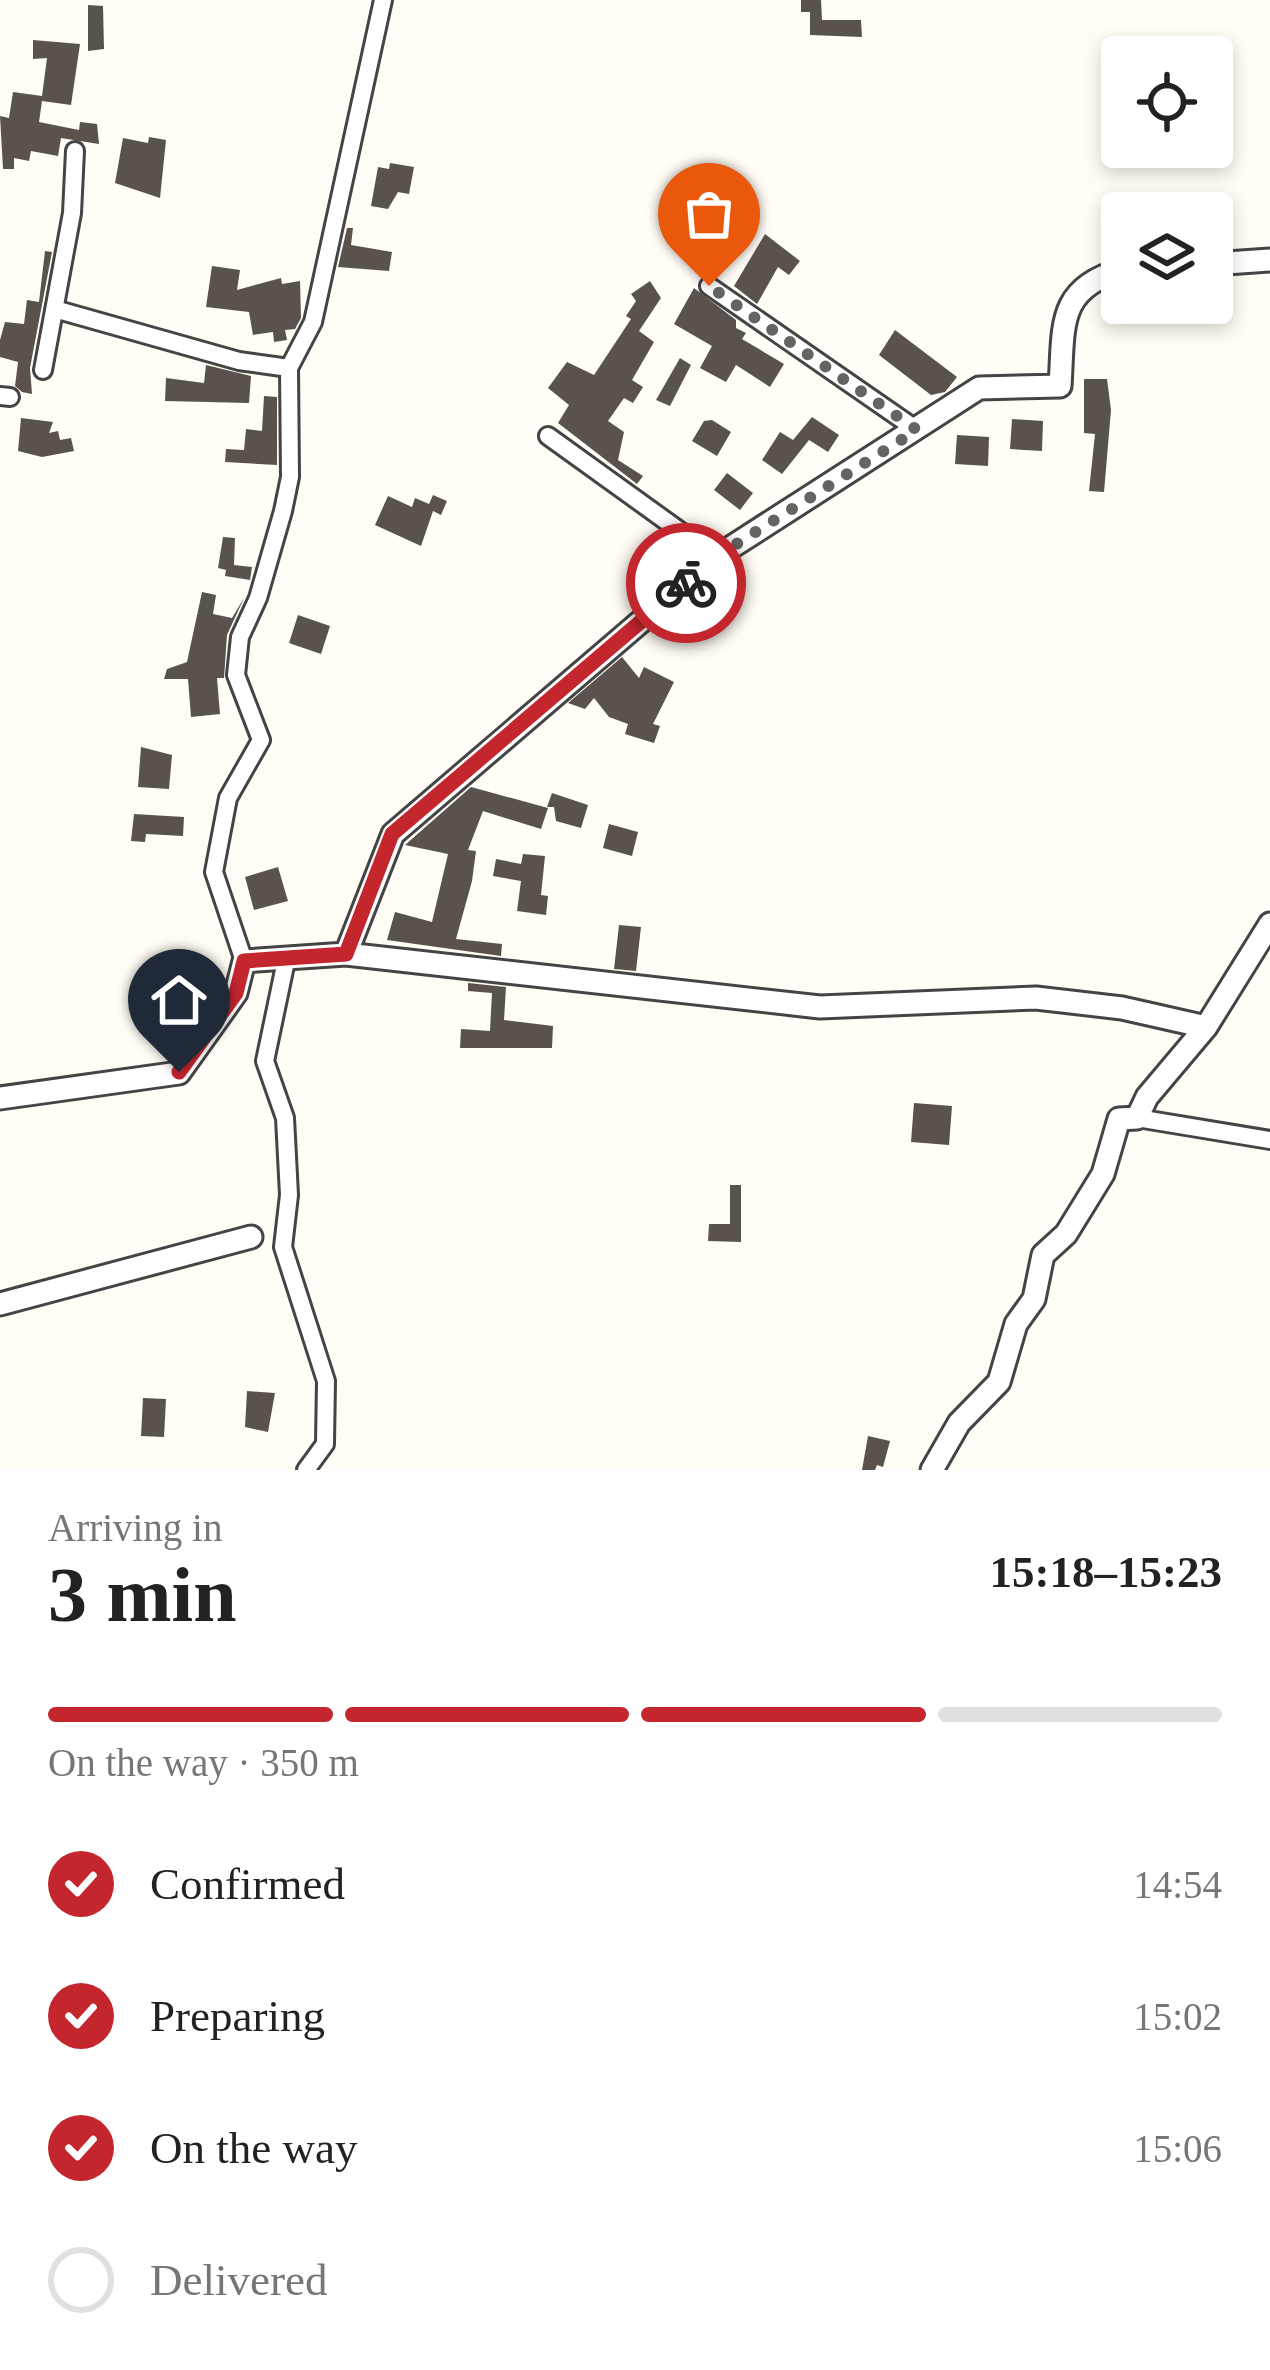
<!DOCTYPE html>
<meta charset="utf-8">
<style>
body{margin:0;font-family:Georgia,serif;background:#f2f2f2;color:#222;height:100vh;display:flex;flex-direction:column;font-size:45px;white-space:nowrap}
*{box-sizing:border-box;margin:0}
p{font-size:39px;color:#767676}
.icon{flex:none;width:66px;height:66px;fill:none;stroke:currentColor;stroke-width:2;stroke-linecap:round;stroke-linejoin:round}
.map{position:relative;height:1470px;overflow:hidden}
.details{display:flex;flex-direction:column;background:#fff;flex:1}
.details>*{flex:none}
.controls{position:absolute;left:1101px;top:36px;display:grid;gap:24px}
.controls a{display:grid;place-items:center;width:132px;height:132px;border-radius:12px;background:#fff;box-shadow:0 6px 18px #0003;font-size:60px}
.pin{position:absolute;display:grid;place-items:center;width:102px;height:102px;color:#fff;margin:-123px -51px;border-radius:50% 50% 50% 0;rotate:-45deg;box-shadow:0 0 12px #0007}
.pin .icon{rotate:45deg}
.courier{position:absolute;display:grid;place-items:center;width:120px;height:120px;margin:-60px;border:9px solid #c4262e;border-radius:50%;background:#fff;color:#222;box-shadow:0 3px 15px #0007}
.head em{font-style:normal;font-weight:600}
.head div{display:flex;flex-direction:column-reverse}
.head{display:flex;align-items:center;justify-content:space-between;height:204px;padding:0 48px}
h1{font-size:78px;font-weight:600;line-height:90px}
.bar{display:grid;grid-template-columns:repeat(4,1fr);gap:18px 12px;align-content:center;height:144px;padding:0 48px}
.bar i{height:15px;border-radius:9px;background:#e0e0e0}
.bar .selected{background:#c4262e}
.bar p{grid-column:span 4}
ol{padding:0 48px;list-style:none}
li{display:flex;align-items:center;gap:36px;height:132px}
li p{margin-inline-start:auto}
li .icon{padding:12px;border-radius:50%;background:#c4262e;color:#fff;stroke-width:4}
li:last-child{color:#767676}
li i{width:66px;height:66px;border:6px solid #e0e0e0;border-radius:50%}
.map>svg:first-child{display:block}
.building{fill:#5a524d}
.lines{fill:none;stroke-linecap:round;stroke-linejoin:round}
.minor-casing{stroke:#444;stroke-width:22}
.tertiary-casing{stroke:#444;stroke-width:27}
.minor{stroke:#fff;stroke-width:16}
.tertiary{stroke:#fff;stroke-width:21}
.done{stroke:#646461;stroke-width:12;stroke-dasharray:0 21.6}
.route{stroke:#c4262e;stroke-width:15}
</style>
<div class="map">
<svg width="1270" height="1470" viewBox="0 0 1270 1470">
<rect width="100%" height="100%" fill="#fffdf5"/>
<!-- building -->
<path class="building" d="M801,0H821L822,20H861L862,37L810,35V12H801Z
M88,5L103,6L104,49L88,51Z
M33,40L80,44L71,105L42,101L39,122L79,130L80,122L97,124L99,144L61,138L58,156L31,151L29,161L14,158V169H3L0,116L9,118L13,92L42,96L47,58L33,59Z
M149,137L166,140L160,198L115,183L123,138L148,143Z
M390,163L414,167L409,194L398,192L388,209L371,206L378,167L389,169Z
M347,228H353L351,245L392,252L389,271L338,267Z
M765,234L800,261L789,275L778,267L757,304L734,286Z
M45,251L52,252L30,368L32,394L22,392L15,386L18,362L0,357V340L5,322L24,324L27,300L39,302Z
M212,266L240,270L237,290L281,278L282,284L300,281L301,318L295,329L285,330L287,340L274,342L273,332L253,335L249,312L206,307Z
M650,281L661,298L639,331L654,342L632,380L643,387L633,403L624,398L608,421L624,432L618,460L643,476L637,484L558,423L569,405L548,388L567,362L594,375L631,319L626,316L636,301L631,294Z
M694,288L736,320V328L746,333L742,339L784,364L770,387L736,365L726,382L700,368L712,346L674,324Z
M895,330L957,377L945,392L931,395L879,355Z
M680,358L691,365L670,406L656,400Z
M206,365L251,376L249,403L165,401L166,378L204,383Z
M1084,379H1107L1111,410L1104,492L1089,491L1095,434L1084,433Z
M264,396L277,397V465L225,462L226,449L244,450L246,429L262,431Z
M812,417L839,435L828,452L809,440L782,474L762,460L780,432L793,440Z
M21,418L53,422L49,433L58,431L60,440L71,438L74,451L42,457L18,451Z
M1012,419L1043,421L1042,451L1010,449Z
M712,420L731,432L717,456L692,441L704,421Z
M957,435L989,437L988,466L955,464Z
M727,473L753,493L740,510L714,490Z
M433,495L447,501L441,515L433,511L421,546L375,525L388,496L412,507L415,498L429,504Z
M223,537L235,538L234,565L252,567L250,580L225,576L226,570L218,568Z
M202,592L216,595L213,614L232,618L244,598L227,635L224,678H217L220,714L191,717L188,679H164L167,669L187,662Z
M298,615L330,626L321,654L289,643Z
M622,657L639,678L644,667L674,682L653,724L660,726L654,743L625,734L628,724L609,717L594,698L585,709L568,703Z
M141,747L172,755L169,789L138,787Z
M471,787L548,808L541,829L483,811L468,850L476,851L472,881L456,939L502,944L501,956L387,940L395,912L432,922L448,854L405,845Z
M552,793L588,805L581,828L556,821L554,807H547Z
M134,814L184,817L183,836L146,834L145,842L131,841Z
M609,824L638,832L632,856L603,848Z
M523,854L545,856L541,895L548,896L546,915L517,911L521,881L493,876L496,859L521,864Z
M278,867L288,901L254,910L245,877Z
M619,925L641,927L636,971L614,969Z
M468,983L506,987L504,1020L553,1026L552,1048H460L461,1029L490,1031L492,993L468,991Z
M914,1103L952,1106L949,1145L911,1142Z
M730,1185H741V1242L708,1241L709,1224H730Z
M247,1391L275,1393L268,1432L245,1427Z
M143,1398L166,1399L164,1437L141,1436Z
M868,1436L890,1441L883,1467L877,1465L875,1470H862Z"/>
<g class="lines">
<defs>
<path id="minor" d="M709,286L917,430
M58,310L239,361L289,368
M43,370L72,213L75,151
M0,396L10,397
M548,436L716,557
M287,956L265,1061L285,1118L289,1195L283,1247L326,1381L325,1444L306,1470
M244,961L214,872L228,798L261,740L236,675L240,637L258,598L283,511L290,477L289,368L313,322L383,0
M1137,1118L1270,1140"/>
<path id="tertiary" d="M1212,264L1270,260
M346,954L393,834L716,557L979,388L1060,386C1064,327 1056,288 1122,270
M0,1098L179,1073L236,993L244,961L346,954L820,1007L1036,998L1122,1008L1206,1027
M0,1304L251,1237
M932,1470L959,1423L999,1382L1016,1324L1034,1299L1043,1255L1066,1234L1103,1174L1119,1119L1137,1118L1147,1097L1206,1027L1270,924"/>
</defs>
<!-- minor casing -->
<use href="#minor" class="minor-casing"/>
<!-- tertiary casing -->
<use href="#tertiary" class="tertiary-casing"/>
<!-- minor -->
<use href="#minor" class="minor"/>
<!-- tertiary -->
<use href="#tertiary" class="tertiary"/>
</g>
<g class="lines">
<!-- done -->
<path class="done" d="M686,583L716,557L917,430L709,286"/>
<!-- route -->
<path class="route" d="M179,1072L236,993L244,961L346,954L392,834L686,583"/>
</g>
</svg>
<div class="controls">
<a><svg class="icon" aria-label="locate" viewBox="0 0 24 24"><circle cx="12" cy="12" r="6"/><path d="M12 2v4M12 18v4M2 12h4M18 12h4"/></svg></a>
<a><svg class="icon" aria-label="layers" viewBox="0 0 24 24"><path d="M12 4l9 5-9 5-9-5zM3 14l9 5 9-5"/></svg></a>
</div>
<div class="pin" style="left:709px;top:286px;background:#ea580c"><svg class="icon" aria-label="bag" viewBox="0 0 24 24"><path d="M5 8h14l-1 12H6zM9 8a3 3 0 0 1 6 0"/></svg></div>
<div class="pin" style="left:179px;top:1072px;background:#1f2937"><svg class="icon" aria-label="home" viewBox="0 0 24 24"><path d="M3 11l9-7 9 7M6 9v11h12V9"/></svg></div>
<div class="courier" style="left:686px;top:583px"><svg class="icon" aria-label="bike" viewBox="0 0 24 24"><circle cx="6" cy="16" r="4"/><circle cx="18" cy="16" r="4"/><path d="M6 16l4-8h5l3 8M10 8l3 8H6M13 5h3"/></svg></div>
</div>
<section class="details">
<div class="head"><div><h1>3 min</h1><p>Arriving in</p></div><em>15:18–15:23</em></div>
<div class="bar"><i class="selected"></i><i class="selected"></i><i class="selected"></i><i></i><p>On the way · 350 m</p></div>
<ol>
<li><svg class="icon" aria-label="check" viewBox="0 0 24 24"><path d="M5 12l5 5 9-10"/></svg>Confirmed<p>14:54</p></li>
<li><svg class="icon" aria-label="check" viewBox="0 0 24 24"><path d="M5 12l5 5 9-10"/></svg>Preparing<p>15:02</p></li>
<li><svg class="icon" aria-label="check" viewBox="0 0 24 24"><path d="M5 12l5 5 9-10"/></svg>On the way<p>15:06</p></li>
<li><i></i>Delivered</li>
</ol>
</section>
